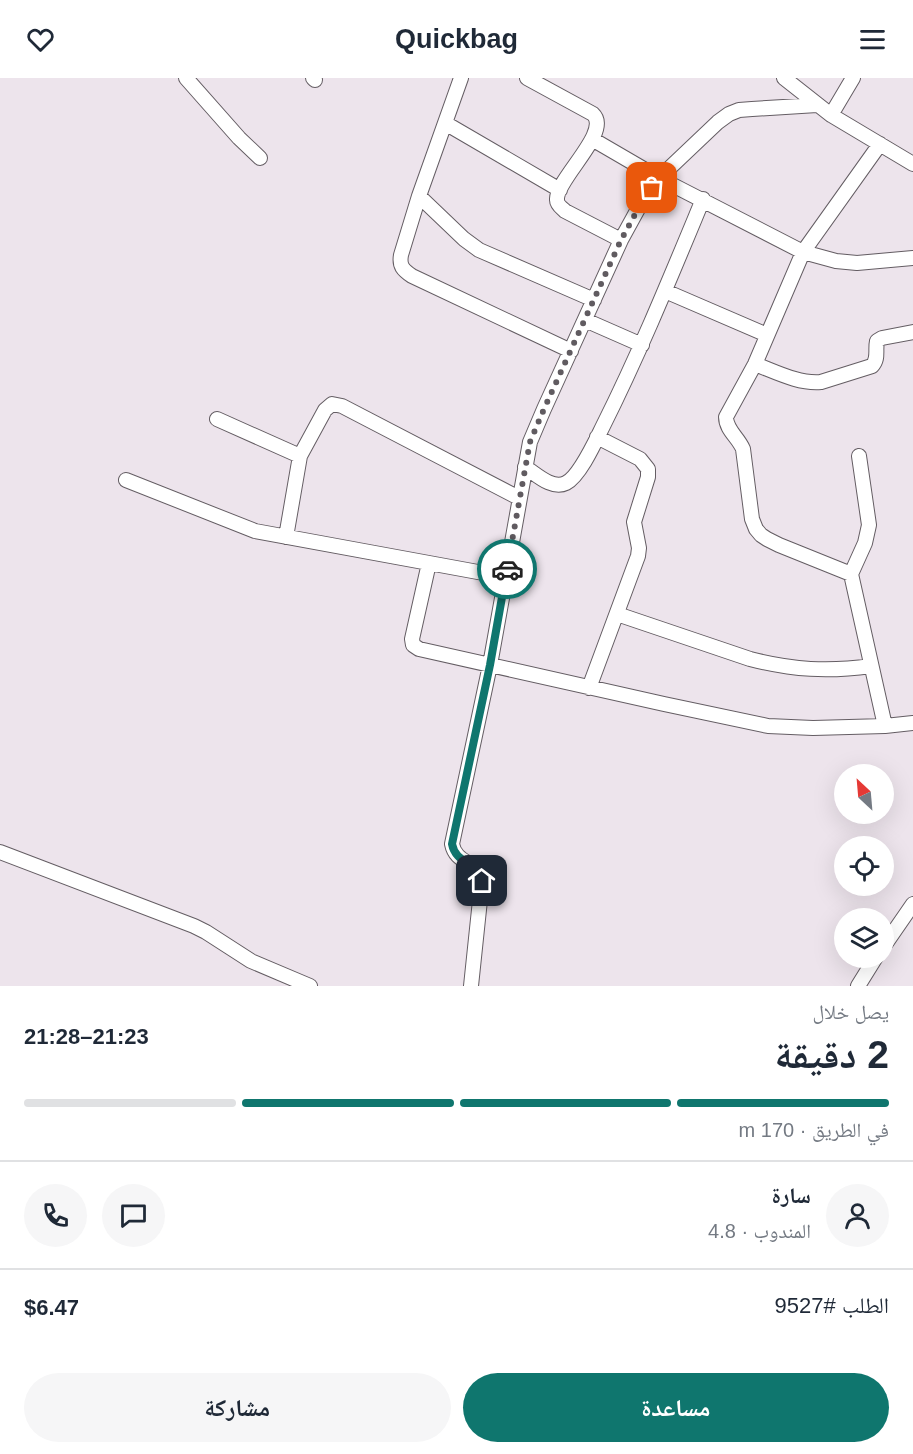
<!DOCTYPE html>
<html lang="ar">
<meta charset="utf-8">
<style>
body{margin:0;font-family:Arial,"Noto Naskh Arabic",sans-serif;background:#f6f6f7;color:#1f2937;direction:rtl;height:100vh;display:flex;flex-direction:column;font-size:22px;white-space:nowrap}
*{box-sizing:border-box;margin:0}
p{font-size:20px;color:#747a83}
.icon{flex:none;width:33px;height:33px;fill:none;stroke:currentColor;stroke-width:2;stroke-linecap:round;stroke-linejoin:round}
.map{position:relative;height:908px;overflow:hidden;direction:ltr}
.details{display:flex;flex-direction:column;background:#fff;flex:1}
.details>*{flex:none}
.needle{width:39px;rotate:334deg}
.controls{position:absolute;left:834px;top:686px;display:grid;gap:12px}
.controls a{display:grid;place-items:center;width:60px;height:60px;border-radius:50%;background:#fff;box-shadow:0 6px 24px #0002;font-size:30px}
.pin{position:absolute;display:grid;place-items:center;width:51px;height:51px;color:#fff;margin:-26px;border-radius:12px;box-shadow:0 3px 9px #0006}
.courier{position:absolute;display:grid;place-items:center;width:60px;height:60px;margin:-30px;border:4px solid #0f766e;border-radius:50%;background:#fff;color:#222;box-shadow:0 2px 8px #0007}
.summary em{font-style:normal;font-weight:700}
.summary div{display:flex;flex-direction:column-reverse}
.summary{display:flex;align-items:center;justify-content:space-between;height:102px;padding:0 24px}
h1{font-size:39px;font-weight:700;line-height:45px}
.bar{display:grid;grid-template-columns:repeat(4,1fr);gap:9px 6px;align-content:center;height:72px;padding:0 24px}
.bar i{height:8px;border-radius:4px;background:#e0e1e3}
.bar .on{background:#0f766e}
.bar p{grid-column:span 4}
.line{display:flex;align-items:center;gap:15px;padding:0 24px;border-top:2px solid #e0e1e3}
.line div{flex:1}
.round{display:grid;place-items:center;flex:none;width:63px;height:63px;border-radius:32px;background:#f6f6f7}
.primary-button{display:flex;gap:12px;margin-top:auto;padding:12px 24px}
.primary-button a{flex:1;height:69px;border-radius:36px;background:#0f766e;color:#fff;font-size:24px;font-weight:700;line-height:69px;text-align:center}
.primary-button a+a{background:#f6f6f7;color:#1f2937}
header{display:flex;justify-content:space-between;align-items:center;height:78px;padding:0 24px;background:#fff;font-size:27px;font-weight:700}
.map>svg:first-child{display:block}
.lines{fill:none;stroke-linecap:round;stroke-linejoin:round}
.minor-casing{stroke:#645d63;stroke-width:16}
.minor{stroke:#fff;stroke-width:14}
.done{stroke:#605b60;stroke-width:6;stroke-dasharray:0 10.8}
.route{stroke:#0f766e;stroke-width:8}
</style>
<header><svg class="icon" aria-label="menu" viewBox="0 0 24 24"><path d="M4 6h16M4 12h16M4 18h16"/></svg>Quickbag<svg class="icon" aria-label="heart" viewBox="0 0 24 24"><path d="M12 20l-8-8c-3-5 5-10 8-4 3-6 11-1 8 4z"/></svg></header>
<div class="map">
<svg width="913" height="908" viewBox="0 0 913 908">
<rect width="100%" height="100%" fill="#ede4ec"/>
<g class="lines">
<defs>
<path id="minor" d="M186,0L239,60L260,80
M313,0L315,2
M461,0L419,118L401,177C399,188 403,192 412,198L571,273
M527,0L593,36C612,54 555,102 557,122C557,127 562,130 565,133L621,162
M784,0L831,37L913,86
M831,37L853,0
M445,45L560,112
M592,61L659,100L803,174L836,183L857,185L913,180
M419,118L464,161L479,172L594,222
M665,213L767,257
M585,242L642,267
M755,286C776,294 799,306 821,304L872,288C879,281 875,272 877,263L882,260L913,254
M217,341L300,378
M859,378L869,447L865,465L851,496L885,648
M525,389C536,396 552,412 566,405C580,398 596,362 603,348C640,274 671,198 703,121
M126,402L255,453L505,499
M286,459L300,378L325,332L332,326L342,328L519,420
M429,485L412,561L413,567L419,571L664,626L768,648L813,650L885,648L913,645
M851,496L779,467L767,461L761,457L756,451L752,441L743,371C738,359 726,352 726,339L755,286L803,174L880,66
M617,536L750,581C793,592 828,594 871,588
M589,610L638,478L639,470L634,444L648,399V391L640,381L597,359
M0,774L194,848L206,854L251,883L310,908
M884,868L913,826
M471,908L482,803C478,782 456,787 452,766L490,587L530,364L544,331L621,162L644,120L659,100L718,44L729,36L739,32L752,31L817,27
M858,908L876,879"/>
</defs>
<!-- minor casing -->
<use href="#minor" class="minor-casing"/>
<!-- minor -->
<use href="#minor" class="minor"/>
</g>
<g class="lines">
<!-- done -->
<path class="done" d="M507,491L530,364L544,331L621,162L644,120L652,110"/>
<!-- route -->
<path class="route" d="M482,803C478,782 456,787 452,766L490,587L507,491"/>
</g>
</svg>
<div class="controls">
<a><svg class="needle" viewBox="-14 -14 28 28"><path d="M0-13l5 13h-10z" fill="#e53935"/><path d="M0 13l5-13h-10z" fill="#747a83"/></svg></a>
<a><svg class="icon" aria-label="locate" viewBox="0 0 24 24"><circle cx="12" cy="12" r="6"/><path d="M12 2v4M12 18v4M2 12h4M18 12h4"/></svg></a>
<a><svg class="icon" aria-label="layers" viewBox="0 0 24 24"><path d="M12 4l9 5-9 5-9-5zM3 14l9 5 9-5"/></svg></a>
</div>
<div class="pin" style="left:652px;top:110px;background:#ea580c"><svg class="icon" aria-label="bag" viewBox="0 0 24 24"><path d="M5 8h14l-1 12H6zM9 8a3 3 0 0 1 6 0"/></svg></div>
<div class="pin" style="left:482px;top:803px;background:#1f2937"><svg class="icon" aria-label="home" viewBox="0 0 24 24"><path d="M3 11l9-7 9 7M6 9v11h12V9"/></svg></div>
<div class="courier" style="left:507px;top:491px"><svg class="icon" aria-label="car" viewBox="0 0 24 24"><path d="M5 17H2v-5l4-1 3-4h7l3 4 3 1v5h-3M9 17h6M6 11h13"/><circle cx="7" cy="17" r="2"/><circle cx="17" cy="17" r="2"/></svg></div>
</div>
<section class="details">
<div class="summary"><div><h1>2 دقيقة</h1><p>يصل خلال</p></div><em>21:23–21:28</em></div>
<div class="bar"><i class="on"></i><i class="on"></i><i class="on"></i><i></i><p>في الطريق · 170 m</p></div>
<div class="line" style="height:108px"><a class="round"><svg class="icon" aria-label="person" viewBox="0 0 24 24"><circle cx="12" cy="8" r="4"/><path d="M4 21q1-7 8-7t8 7"/></svg></a><div><b>سارة</b><p>المندوب · 4.8</p></div><a class="round"><svg class="icon" aria-label="chat" viewBox="0 0 24 24"><path d="M4 5h16v11H9l-5 4z"/></svg></a><a class="round"><svg class="icon" aria-label="phone" viewBox="0 0 24 24"><path d="M5 4h4l2 5-3 2q2 4 5 5l2-3 5 2v4C11 20 4 13 5 4z"/></svg></a></div>
<div class="line" style="height:78px"><div>الطلب #9527</div><b>$6.47</b></div>
<div class="primary-button"><a>مساعدة</a><a>مشاركة</a></div>
</section>
